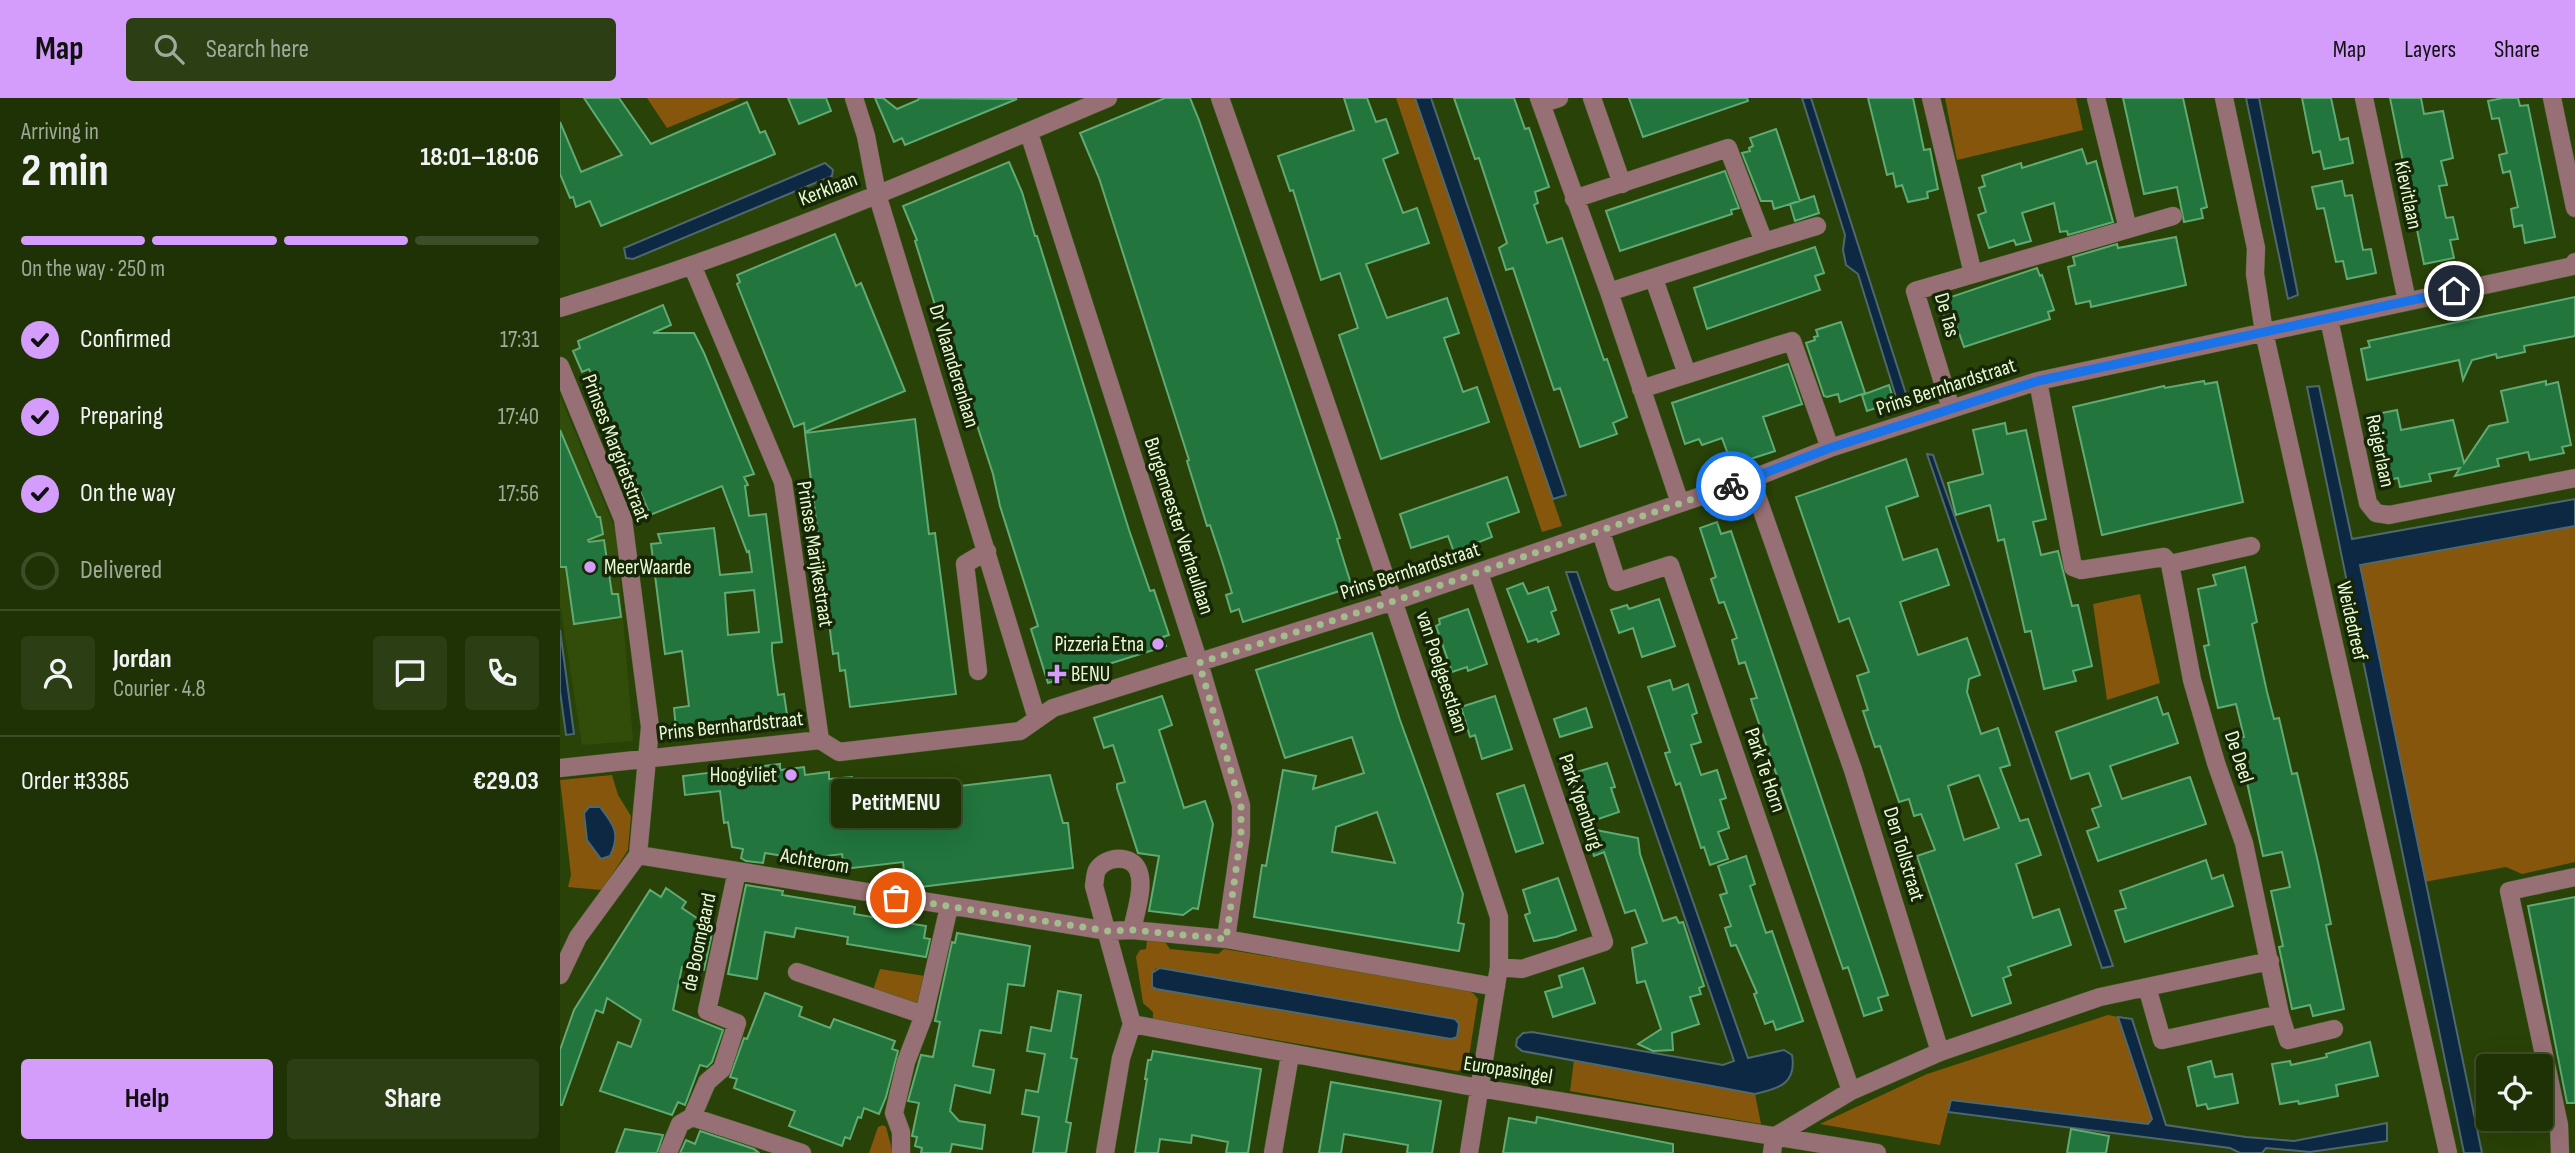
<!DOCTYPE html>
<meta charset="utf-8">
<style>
body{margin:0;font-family:"Sofia Sans Condensed",sans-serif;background:#2c3e13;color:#f1f3f6;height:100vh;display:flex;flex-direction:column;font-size:26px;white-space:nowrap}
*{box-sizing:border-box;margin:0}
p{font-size:23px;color:#a1aa9a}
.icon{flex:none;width:38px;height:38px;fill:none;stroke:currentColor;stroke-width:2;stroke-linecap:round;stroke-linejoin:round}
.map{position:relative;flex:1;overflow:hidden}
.panel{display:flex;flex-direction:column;background:#1f3205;width:560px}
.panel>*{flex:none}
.buttons{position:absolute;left:1916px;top:956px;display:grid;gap:14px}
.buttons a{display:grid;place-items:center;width:77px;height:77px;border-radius:7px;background:#1f3205;box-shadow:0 7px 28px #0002,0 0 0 2px #3c4d27;font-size:35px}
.pin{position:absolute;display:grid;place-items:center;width:60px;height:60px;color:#fff;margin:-30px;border:4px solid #fff;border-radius:50%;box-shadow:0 2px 7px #0007}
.courier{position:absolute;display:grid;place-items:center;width:70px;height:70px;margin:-35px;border:5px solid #1a73e8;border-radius:50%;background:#fff;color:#222;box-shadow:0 2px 9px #0007}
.bubble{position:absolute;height:49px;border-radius:7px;background:#1f3205;box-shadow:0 7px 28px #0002,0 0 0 2px #3c4d27;font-size:23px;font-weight:700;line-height:49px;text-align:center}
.overview em{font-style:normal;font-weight:700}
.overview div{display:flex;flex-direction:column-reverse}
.overview{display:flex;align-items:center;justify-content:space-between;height:119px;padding:0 21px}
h1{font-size:46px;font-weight:700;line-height:52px}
.bar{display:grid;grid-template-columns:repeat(4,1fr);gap:10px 7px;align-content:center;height:84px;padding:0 21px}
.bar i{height:9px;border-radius:5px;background:#3c4d27}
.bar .active{background:#d49cfb}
.bar p{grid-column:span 4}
.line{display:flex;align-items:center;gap:18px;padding:0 21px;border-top:2px solid #3c4d27}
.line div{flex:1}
.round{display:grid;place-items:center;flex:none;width:74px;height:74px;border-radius:7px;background:#2c3e13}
ol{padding:0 21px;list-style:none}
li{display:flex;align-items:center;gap:21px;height:77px}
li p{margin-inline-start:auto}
li .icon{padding:7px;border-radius:50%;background:#d49cfb;color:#111;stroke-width:4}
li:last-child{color:#a1aa9a}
li i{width:38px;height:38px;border:4px solid #3c4d27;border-radius:50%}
.button{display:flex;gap:14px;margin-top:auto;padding:14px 21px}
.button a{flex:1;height:80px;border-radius:7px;background:#d49cfb;color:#111;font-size:28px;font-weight:700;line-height:80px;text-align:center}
.button a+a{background:#2c3e13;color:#f1f3f6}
header{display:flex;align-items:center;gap:42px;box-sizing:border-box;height:98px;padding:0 35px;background:#d49cfb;color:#111}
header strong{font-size:33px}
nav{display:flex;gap:38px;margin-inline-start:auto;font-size:24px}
.search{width:490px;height:63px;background:#2c3e13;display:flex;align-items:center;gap:18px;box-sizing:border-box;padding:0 24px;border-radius:7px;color:#a1aa9a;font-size:26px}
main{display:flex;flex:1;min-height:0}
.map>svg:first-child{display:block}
.built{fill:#324d0a}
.green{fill:#86560d;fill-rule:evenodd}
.water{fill:#0d2842;stroke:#4e686e;stroke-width:2}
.building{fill:#21753d;stroke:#61aa73;stroke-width:2;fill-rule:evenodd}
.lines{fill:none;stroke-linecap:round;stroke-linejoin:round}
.minor-casing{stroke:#476028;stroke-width:19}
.minor{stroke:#977075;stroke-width:18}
.done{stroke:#a4bb8d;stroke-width:7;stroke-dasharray:0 12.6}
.route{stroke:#1a73e8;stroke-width:9}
.poi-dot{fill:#d49cfb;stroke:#172607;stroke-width:2.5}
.labels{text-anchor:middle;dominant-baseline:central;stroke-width:7;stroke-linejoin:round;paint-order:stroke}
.street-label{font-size:21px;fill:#e7fcd5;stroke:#172607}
.poi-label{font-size:21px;fill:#e7fcd5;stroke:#172607;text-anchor:start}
</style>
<header>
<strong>Map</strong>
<div class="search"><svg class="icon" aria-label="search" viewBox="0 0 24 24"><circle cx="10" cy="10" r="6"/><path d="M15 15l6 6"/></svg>Search here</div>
<nav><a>Map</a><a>Layers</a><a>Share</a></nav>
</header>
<main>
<section class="panel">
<div class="overview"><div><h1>2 min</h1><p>Arriving in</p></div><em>18:01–18:06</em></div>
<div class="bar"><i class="active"></i><i class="active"></i><i class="active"></i><i></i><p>On the way · 250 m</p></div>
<ol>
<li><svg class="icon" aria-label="check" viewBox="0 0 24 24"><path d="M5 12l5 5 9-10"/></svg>Confirmed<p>17:31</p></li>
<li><svg class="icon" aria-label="check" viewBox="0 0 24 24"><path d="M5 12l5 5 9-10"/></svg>Preparing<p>17:40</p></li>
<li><svg class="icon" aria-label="check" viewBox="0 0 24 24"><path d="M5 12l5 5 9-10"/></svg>On the way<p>17:56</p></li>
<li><i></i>Delivered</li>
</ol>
<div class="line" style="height:126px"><a class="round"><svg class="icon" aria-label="person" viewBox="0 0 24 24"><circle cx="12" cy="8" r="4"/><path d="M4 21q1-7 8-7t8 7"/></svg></a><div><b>Jordan</b><p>Courier · 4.8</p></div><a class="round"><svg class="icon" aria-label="chat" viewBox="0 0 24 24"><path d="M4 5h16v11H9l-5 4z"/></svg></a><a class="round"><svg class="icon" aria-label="phone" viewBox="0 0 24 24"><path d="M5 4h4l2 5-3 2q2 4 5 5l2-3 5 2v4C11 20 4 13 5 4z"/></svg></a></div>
<div class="line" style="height:91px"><div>Order #3385</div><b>€29.03</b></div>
<div class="button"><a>Help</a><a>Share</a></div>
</section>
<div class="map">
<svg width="2015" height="1055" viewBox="0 0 2015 1055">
<rect width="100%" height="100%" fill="#294207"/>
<!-- built -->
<path class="built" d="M0,298L56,433L73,643L22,647L0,506Z"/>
<!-- green -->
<path class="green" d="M87,0H180L107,30Z
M836,0H855L1002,428L982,434Z
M1385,0H1516L1523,32L1397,62Z
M2015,426V764L1962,776L1946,769L1864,784L1800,467Z
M1580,496L1600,585L1547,602L1533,506Z
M52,677L58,697L71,718L68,752L42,792L8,789L11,777L0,682Z
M587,842L605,844L610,851L658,856L664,851L906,891L914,896L918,901L907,971L897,973L593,921V914L583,905L576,859L580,852L586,851ZM600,870L895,921L899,926L890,941L596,891L592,888L595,871Z
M320,871L365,878L359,908L313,892Z
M1548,917L1558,919L1592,1021L1588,1026L1391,1002L1380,1047L1260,1026L1367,976Z
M1014,962L1195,996L1201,1026L1010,993Z
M323,1027L326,1029L333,1055H309L318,1029Z"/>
<!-- water -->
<path class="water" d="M855,0H871L1006,397L993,401Z
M1242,0H1251L1347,299L1337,302L1298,176L1286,167L1283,152L1285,137Z
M1686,0H1699L1738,197L1728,201Z
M265,65L273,72L272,78L73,161L66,160L64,150Z
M1759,288L1792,441L2015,401V428L1800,467L1922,1055H1904L1747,289Z
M1367,356L1373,357L1553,868L1542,870Z
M1006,474H1017L1188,960L1224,952L1232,957C1237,985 1219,991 1195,996L962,953L956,948L957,941L963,935L972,934L1163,967L1174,963Z
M0,532L14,636L6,637L0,593Z
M29,709H40C54,727 61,736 50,758L41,761L27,742L24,715Z
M600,870L895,921L899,926L897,939L891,941L596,891L592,889V875Z
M1558,919L1572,921L1606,1027L1686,1039L1734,1043L1827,1025V1043L1750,1054L1706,1050L1702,1055H1680L1670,1050L1388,1014L1391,1002L1588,1026L1592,1021Z"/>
<!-- building -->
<path class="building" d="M24,0H59L91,46L187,4L200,35L205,33L215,56L41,128L30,103L16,109L13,99L10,100L0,76V24L21,74L62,57Z
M228,0H266L271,13L239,26Z
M315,0H323L337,11L358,2L359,0L457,1L345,47L342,40L334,44Z
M605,0H630L639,22L775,424L780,440L777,441L792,489L683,524L679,511L671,514L666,497L672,495L662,463L650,427L647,428L627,363L629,362L539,80L520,35Z
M784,0H807L816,24L826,21L838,55L823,61L843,115L857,110L869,145L806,166L827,220L887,200L899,235L884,240L903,294L917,289L929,324L821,361L779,237L798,230L780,175L761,182L733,92L730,93L718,58L794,32Z
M894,0H954L965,31L969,30L989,89L975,94L978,105L974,107L987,145L1002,140L1044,262L1047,261L1067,319L1053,325L1057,336L1020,349L1000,290L994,292L953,170L946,172L939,150L947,145L919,60L915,61Z
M1069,0H1187L1188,3L1083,39Z
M1308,0H1353L1364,52L1370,51L1378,91L1367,94L1368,100L1348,104L1342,87L1336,89L1333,75L1327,77Z
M1563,0H1623L1647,109L1641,111L1643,120L1624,124L1617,89L1584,96Z
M1742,0H1771L1780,42L1788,40L1793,65L1764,71L1760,53L1753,55Z
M1830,0H1861L1864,16L1883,13L1893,60L1881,63L1887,87L1879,88L1886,120L1893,119L1898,141L1890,142L1894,160L1864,166Z
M1943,0H1958L1960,8L1968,7L1995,139L1965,145L1962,127L1954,129L1951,111L1958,109L1950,73L1943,75L1939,57L1947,55L1939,20L1932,21L1928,3Z
M1216,31L1240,103L1214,111L1212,103H1201L1182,55L1190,53L1189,50L1193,48L1190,40Z
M1522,51L1527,66L1536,63L1553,124L1508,137L1507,133L1500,134L1494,105L1462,115L1471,143L1456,147L1454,142L1429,150L1418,117L1426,114L1419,90L1425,88L1422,78L1461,65L1462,70Z
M449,64L462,94L475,138H477L569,432L590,493L594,492L609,537L603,539L606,548L488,585L471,531L478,528L440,408L433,376L399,272L396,273L379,220L355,143L357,142L343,108Z
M1165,73L1179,110L1171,112L1172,116L1060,153L1046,113Z
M1782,83L1785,98L1792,97L1803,152L1811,151L1816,175L1787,181L1783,163L1776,164L1764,110L1757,111L1752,89Z
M1254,98L1259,115L1235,123L1230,106Z
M275,136L296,188L301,185L345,293L245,334L244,325L234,329L177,186L180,184L177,177Z
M1616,139L1626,187L1531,209L1530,203L1516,206L1508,169L1515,167L1513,159L1557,146L1558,150Z
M1255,149L1264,175L1255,178L1260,192L1147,231L1134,190Z
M1477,170L1480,178L1482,177L1494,212L1488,214L1490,221L1404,249L1393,218L1385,220L1379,203Z
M2015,199V238L1964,248L1965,254L1937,260L1936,256L1912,262L1903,282L1899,262L1807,282L1801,251L1810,249L1808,243Z
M103,207L111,227L93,235H134L144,255L194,376L184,379L188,387L185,388L189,418L206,416L222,544L212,545V554L218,597L224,596L227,617L116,631L114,610L129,608L122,553L105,556L91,446L101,445L98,436L154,430L160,477L192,474L189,453L187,454L162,388L90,417L29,271L22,274L13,253L20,250L18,243ZM194,492L199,534L168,537L165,495Z
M1281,224L1305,295L1280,304L1278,296L1267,299L1264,298L1246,245L1255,242L1254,239L1258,238L1256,232Z
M1228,266L1242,306L1203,319L1215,353L1172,367L1162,340L1142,347L1139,341L1125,346L1112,305Z
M1644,283L1645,286L1657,284L1683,404L1542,437L1513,309L1604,288L1605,290Z
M1986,283V287L1998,284L2011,347L2002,349L2004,355L1970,362L1968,354L1937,361L1939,368L1895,378L1900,370L1869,376L1871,383L1840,389L1838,380L1828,382L1821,349L1824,348L1817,316L1837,312L1841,332L1893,322L1904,365L1929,328L1948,324L1941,293Z
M1329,287L1334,304L1307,313L1302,297Z
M355,321L369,436L375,435L396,596L290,609L285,572L280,573L278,555L273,556L245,335Z
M1445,325L1447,336L1466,332L1486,421L1473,424L1481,457L1498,453L1512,508L1518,507L1532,568L1513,573L1516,583L1484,591L1471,533L1465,534L1444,441L1438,443L1430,407L1396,417L1388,385L1423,376L1413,332Z
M0,332L37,419H40L43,436L28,442L29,444L44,442L52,496H58L61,519L14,526L6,469H0Z
M1346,361L1358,398L1326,409L1343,462L1377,451L1389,487L1340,504L1358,557L1407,540L1408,543L1420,577L1409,581L1407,594L1421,636L1438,630L1450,667L1440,670L1460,723L1468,721L1481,757L1456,766L1473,820L1499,811L1511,847L1448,869L1451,877L1443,880L1451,905L1412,918L1357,758L1375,752L1361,716L1354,718L1349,701L1339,704L1320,648L1315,649L1303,613L1308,612L1297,578L1309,574L1289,520L1279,524L1236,399ZM1419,677L1439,730L1404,742L1388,688Z
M947,379L959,414L927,425L932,439L894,454L888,438L851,450L840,416Z
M1157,424L1161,436L1171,433L1328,897L1318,900L1322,912L1304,918L1288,869L1283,871L1193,608L1191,601L1197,600L1185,564L1179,566L1172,542L1177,540L1164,504L1159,505L1151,481L1156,479L1140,430Z
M1685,469L1697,524L1692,526L1707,594L1714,621L1719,620L1732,676L1737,675L1758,764L1771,826L1766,827L1784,911L1753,918L1750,907L1732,911L1719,849L1723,848L1711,793L1730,789L1722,754L1703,758L1685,675L1679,676L1672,641L1684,639L1676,606L1658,610L1644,548L1649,547L1638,491L1656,487L1653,477Z
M963,485L968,496L988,489L996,512L991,514L999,536L978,544L977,541L968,544L947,491Z
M1099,501L1115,548L1082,559L1073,530L1059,535L1051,512L1067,507L1069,511Z
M908,511L927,566L908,573L907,569L892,574L876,528L880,526L879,521Z
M812,535L840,622L903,796L898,825L904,826L899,853L694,819L702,767L706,768L723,672L756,678L753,691L804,675L792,639L725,660L696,572ZM817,714L835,765L772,754L776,729Z
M1110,582L1113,592L1128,586L1137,615L1132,617L1141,644L1131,647L1141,677L1157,672L1166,700L1160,702L1169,730L1158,734L1168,761L1150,767L1144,749L1141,750L1120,685L1116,687L1105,655L1110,654L1088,589Z
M602,598L612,627L599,632L624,710L645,703L653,726L638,811L633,810L623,817L589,813L599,758L578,755L557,690V686L565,684L553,647L544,650L534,620Z
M935,598L952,651L922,661L915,637L910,639L901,609Z
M1597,599L1603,617L1608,615L1618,645L1550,668L1562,701L1630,679L1646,726L1538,763L1527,733L1539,729L1532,711L1541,708L1529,675L1511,681L1496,634Z
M1026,610L1032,629L1000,639L994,621Z
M1047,665L1055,689L1051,690L1059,714L1024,726L1010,676Z
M220,666V672L244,669L245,677L269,674V681L292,679L293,686L317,683V690L341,688L342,695L490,677L503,725H508L513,770L353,790L352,781H345L343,764L284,771L282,756L241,761L205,755L203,765L186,763L181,760L183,751L172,749L168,724L164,725L160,693L125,697L123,678Z
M964,687L983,745L956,754L937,696Z
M1025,730L1078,740L1080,756L1103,823L1116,819L1119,825L1123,824L1144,888L1139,890L1141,896L1130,899L1139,926L1112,935L1113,952L1093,953L1078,946L1101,931L1085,883L1077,885L1072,850L1087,845L1075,812L1065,815L1044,754L1034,758Z
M1186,758L1195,786L1190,788L1206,835L1212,833L1243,923L1216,932L1213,923L1205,926L1194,896L1197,895L1176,847L1171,848L1165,830L1171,828L1160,797L1167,795L1158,768Z
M1646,762L1652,781L1663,777L1673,808L1565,844L1555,813L1566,810L1560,793Z
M998,780L1016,832L996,839L974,843L965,817L970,815L963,792Z
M186,787L223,793L222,797L295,809L294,816L366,828L364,840L370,841L366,859L287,846L288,839L236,830L234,839L205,834L197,881L168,876Z
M106,790L126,804L122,810L153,831L144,872L122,869L113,912L163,932L152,964L147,969L140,967L125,1007L118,1004L112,1017L40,993L58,944L71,949L81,922L47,900L43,915L36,912L2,1007H0V952L14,912L90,792L101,799Z
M2015,799V1005H2007L1968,808Z
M397,835L470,848L464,888L448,886L441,935L420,932L413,968L434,972L430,995L395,987L390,1013L399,1023L425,1027L422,1051L392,1046L390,1055H361L362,1050L355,1048L357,1039L352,1038L359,1005L348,1003L361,957L373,959L380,924L375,923L392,844L395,845Z
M1023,870L1035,905L993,919L985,894L1002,889L999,878Z
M498,893L521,897L511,960L517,961L506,1024L511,1025L506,1055H473L479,1019L462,1016L466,992L478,994L485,956L467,953L471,929L491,933Z
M205,895L242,909L239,918L270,930L274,921L335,943L332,951L338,953L326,999L319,1016L304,1010L301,1020L298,1019L290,1041L285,1039L282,1048L229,1028L235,1013L174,990L177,981L170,979L184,940L187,941Z
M1810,944L1818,978L1776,987L1778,998L1739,1006L1738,1003L1720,1006L1712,966L1730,963L1731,967L1767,959L1766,956Z
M593,953L701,971L688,1055H666L668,1044L632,1037L631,1045L600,1041L598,1055H575L587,981H585L588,962H591Z
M1651,963L1655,979L1672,976L1678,1005L1648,1011L1646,1006L1637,1008L1628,969Z
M771,984L881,1003L872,1055H847L848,1047L784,1036L781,1055H759Z
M977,1019L1113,1046V1055H943L949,1020L976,1025Z
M65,1031L103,1037L97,1055H56Z
M1511,1031L1549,1038L1546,1055H1507Z
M140,1033L194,1051L199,1055H120L126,1042L135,1046Z"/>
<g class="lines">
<defs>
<path id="minor" d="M294,0L306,38L317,96L477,621
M660,0C756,272 848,545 939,819V869L909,1055
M979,0L1049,194L1120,405
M1032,0L1062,86
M1371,0L1413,176
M1536,0L1568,131
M1664,0L1696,150L1695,176L1704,234L1888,1055
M1804,0L1847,203
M1992,0L2015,110
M981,6L999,0
M469,35L639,565L681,707V737L666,841
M1014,101L1168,50L1204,144L1049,194
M1204,144L1257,128
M132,167L223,384L260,642
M1094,181L1127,276
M0,210C44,196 88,183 132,167C273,118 410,58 548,0
M1769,221L1808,405L1816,415L1829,417L2015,380
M0,268L63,421L90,629L78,757L18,839L0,877
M1478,283L1513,469L1521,472L1604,459L1610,466L1632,582L1656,665L1684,745L1720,916L1728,942L1774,931
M1081,291L1232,243L1270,350
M1391,311L1355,193L1613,118
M1191,381L1293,672L1380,954L1291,993L1214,1039L1212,1055
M1041,434L1057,484L1110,467L1291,993
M1610,466L1691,448
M919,475L1044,844L962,871L939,869
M418,573L405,466L427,453
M0,670L260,642L279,654L460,633L493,610L834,503L1191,381L1270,350L1478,283L2013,168L2015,164
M78,757L548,833L572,832L666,841L936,889
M1710,863L1587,889L1602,942L1720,916
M237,874L364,917
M572,926L919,990L1317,1055
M1380,954L1540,899L1587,889
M132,1019L242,1055
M108,1055L120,1026L132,1019L147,984L162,971L177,925L147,913L177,773
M341,1055V1034L334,1015L346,964L364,917L389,809
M545,1055L561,960L572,926L534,788C535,782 535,776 537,772C546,758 571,756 578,772C585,788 575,816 572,832
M713,1055L730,957
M2000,1055L1999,1027L1949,793L2015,779"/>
</defs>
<!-- minor casing -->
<use href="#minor" class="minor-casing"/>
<!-- minor -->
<use href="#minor" class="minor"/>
</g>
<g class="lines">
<!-- done -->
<path class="done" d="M336,800L548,833L572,832L666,841L681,737V707L639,565L834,503L1171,388"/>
<!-- route -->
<path class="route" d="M1171,388L1270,350L1478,283L1894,193"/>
</g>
<!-- markers -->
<g class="poi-dot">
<circle cx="30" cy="469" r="7"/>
<circle cx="598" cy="546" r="7"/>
<path d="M493.5 565.5h7v7h7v7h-7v7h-7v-7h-7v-7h7z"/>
<circle cx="231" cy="677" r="7"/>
</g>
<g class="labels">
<!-- street labels -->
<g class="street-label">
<text transform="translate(268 91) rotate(-21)">Kerklaan</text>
<text transform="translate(1848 97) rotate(78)">Kievitlaan</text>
<text transform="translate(1387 217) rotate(74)">De Tas</text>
<text transform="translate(394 268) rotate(73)">Dr Vlaanderenlaan</text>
<text transform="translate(1386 289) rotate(-18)">Prins Bernhardstraat</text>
<text transform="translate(56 350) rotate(69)">Prinses Margrietstraat</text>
<text transform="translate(1820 353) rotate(78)">Reigerlaan</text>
<text transform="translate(619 428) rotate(72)">Burgemeester Verheullaan</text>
<text transform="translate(255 456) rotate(81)">Prinses Marijkestraat</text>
<text transform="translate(850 473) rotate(-18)">Prins Bernhardstraat</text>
<text transform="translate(1792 523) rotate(77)">Weidedreef</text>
<text transform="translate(882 574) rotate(72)">van Poelgeestlaan</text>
<text transform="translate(171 628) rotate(-6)">Prins Bernhardstraat</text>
<text transform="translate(1679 659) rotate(72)">De Deel</text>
<text transform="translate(1205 672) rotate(71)">Park Te Horn</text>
<text transform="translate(1021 704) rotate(71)">Park Ypenburg</text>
<text transform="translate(1344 756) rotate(73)">Den Tollstraat</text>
<text transform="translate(255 763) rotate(10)">Achterom</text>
<text transform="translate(139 844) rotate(-78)">de Boomgaard</text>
<text transform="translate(948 972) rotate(9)">Europasingel</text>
</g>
<!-- poi labels -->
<g class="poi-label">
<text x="44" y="469">MeerWaarde</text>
<text x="584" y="546" text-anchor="end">Pizzeria Etna</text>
<text x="511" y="576">BENU</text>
<text x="217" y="677" text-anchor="end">Hoogvliet</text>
</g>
</g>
</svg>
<div class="buttons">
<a><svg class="icon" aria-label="locate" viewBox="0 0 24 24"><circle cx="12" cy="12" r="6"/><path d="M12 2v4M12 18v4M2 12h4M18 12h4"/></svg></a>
</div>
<div class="pin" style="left:336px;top:800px;background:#ea580c"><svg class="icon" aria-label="bag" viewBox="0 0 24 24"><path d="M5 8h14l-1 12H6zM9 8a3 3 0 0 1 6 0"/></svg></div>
<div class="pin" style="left:1894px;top:193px;background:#1f2937"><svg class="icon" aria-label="home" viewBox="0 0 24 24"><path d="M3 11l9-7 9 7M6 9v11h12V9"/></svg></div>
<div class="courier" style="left:1171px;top:388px"><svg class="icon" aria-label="bike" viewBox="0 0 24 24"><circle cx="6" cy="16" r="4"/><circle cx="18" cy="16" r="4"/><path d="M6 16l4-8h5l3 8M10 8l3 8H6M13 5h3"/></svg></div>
<div class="bubble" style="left:271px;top:681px;width:130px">PetitMENU</div>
</div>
</main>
